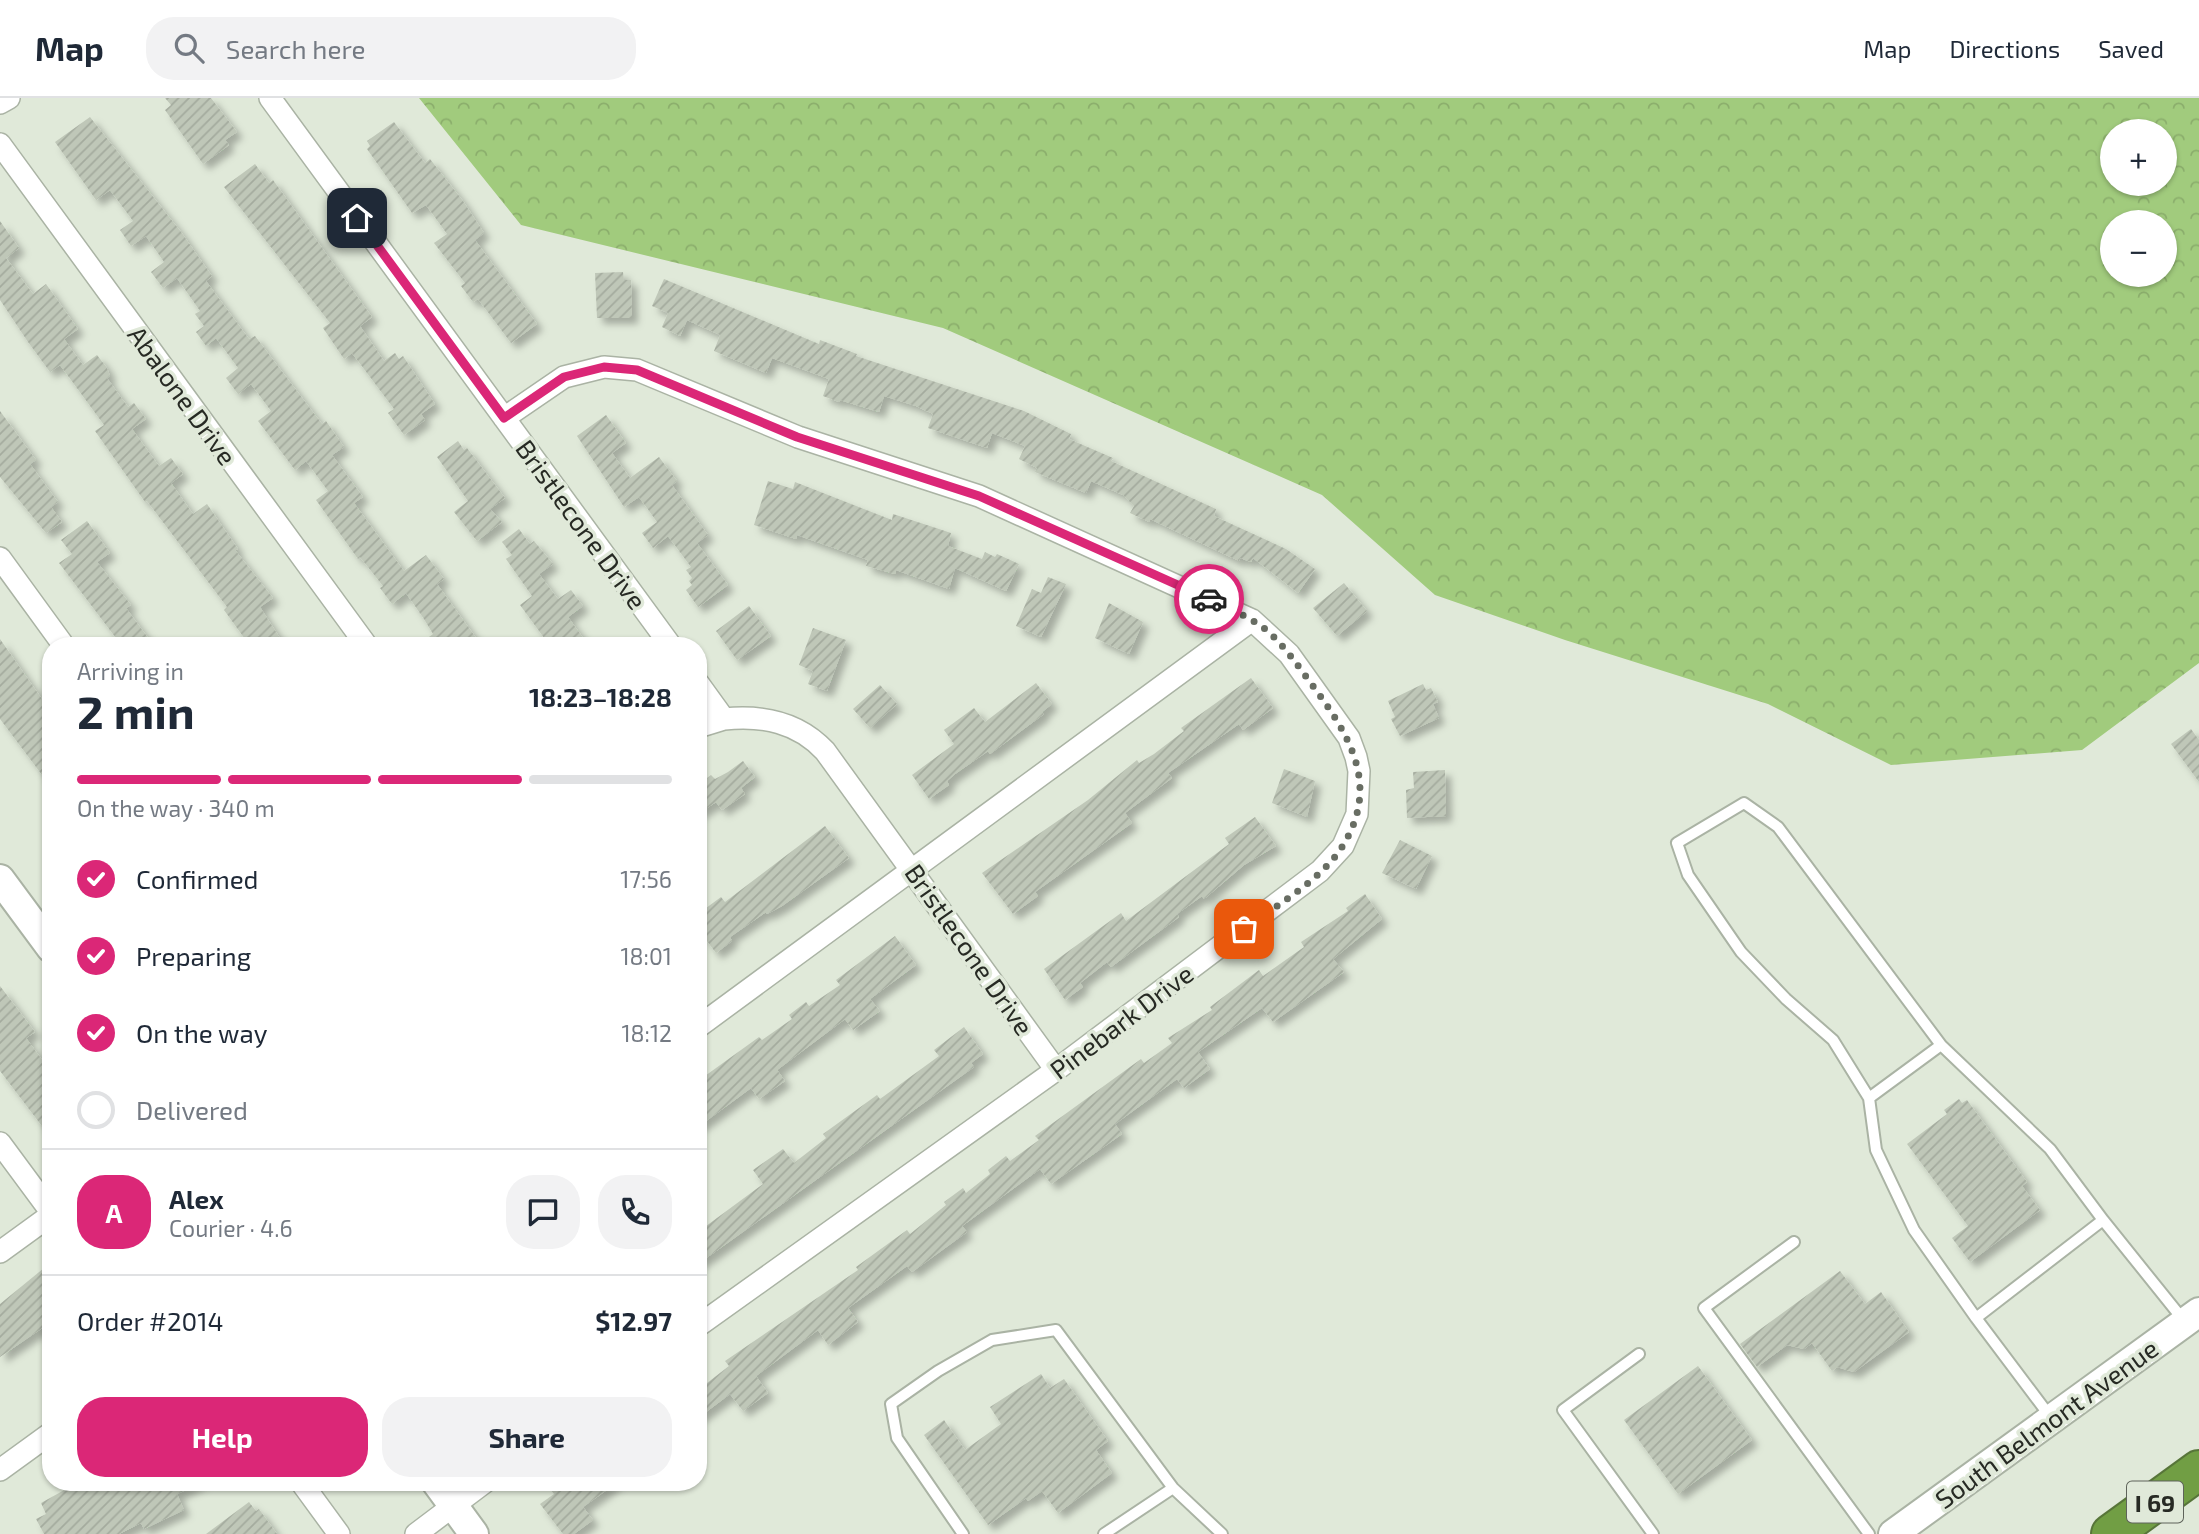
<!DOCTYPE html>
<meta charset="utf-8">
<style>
body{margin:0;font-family:"Exo 2",sans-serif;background:#f2f2f3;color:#1f2937;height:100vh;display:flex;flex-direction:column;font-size:26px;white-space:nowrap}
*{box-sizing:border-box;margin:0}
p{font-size:23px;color:#747a83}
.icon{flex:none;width:38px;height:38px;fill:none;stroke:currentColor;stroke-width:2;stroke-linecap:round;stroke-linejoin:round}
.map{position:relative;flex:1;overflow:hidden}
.drawer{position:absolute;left:42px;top:539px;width:665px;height:854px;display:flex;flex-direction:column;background:#fff;border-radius:28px;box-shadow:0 2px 5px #0004}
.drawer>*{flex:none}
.fabs{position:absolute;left:2100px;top:21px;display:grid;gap:14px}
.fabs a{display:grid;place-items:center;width:77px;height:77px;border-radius:50%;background:#fff;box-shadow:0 2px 5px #0004;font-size:35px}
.pin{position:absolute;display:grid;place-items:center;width:60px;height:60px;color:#fff;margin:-30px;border-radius:14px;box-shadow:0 4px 10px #0006}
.courier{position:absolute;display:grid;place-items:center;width:70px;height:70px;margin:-35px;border:5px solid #db2777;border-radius:50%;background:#fff;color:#222;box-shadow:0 2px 9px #0007}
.head em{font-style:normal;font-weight:700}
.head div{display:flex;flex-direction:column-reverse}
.head{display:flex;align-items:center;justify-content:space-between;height:119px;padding:0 35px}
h1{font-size:46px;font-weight:700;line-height:52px}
.bar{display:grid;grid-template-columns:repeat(4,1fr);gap:10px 7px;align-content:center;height:84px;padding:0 35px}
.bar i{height:9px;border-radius:5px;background:#e0e1e3}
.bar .selected{background:#db2777}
.bar p{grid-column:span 4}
.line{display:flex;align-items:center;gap:18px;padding:0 35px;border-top:2px solid #e0e1e3}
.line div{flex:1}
.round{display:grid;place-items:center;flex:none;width:74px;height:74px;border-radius:28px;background:#f2f2f3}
ol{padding:0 35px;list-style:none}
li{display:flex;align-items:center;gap:21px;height:77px}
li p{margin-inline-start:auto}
li .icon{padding:7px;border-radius:50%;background:#db2777;color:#fff;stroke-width:4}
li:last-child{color:#747a83}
li i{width:38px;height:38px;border:4px solid #e0e1e3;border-radius:50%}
.action{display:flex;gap:14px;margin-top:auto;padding:14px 35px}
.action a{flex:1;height:80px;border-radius:28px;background:#db2777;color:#fff;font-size:28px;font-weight:700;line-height:80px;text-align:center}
.action a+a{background:#f2f2f3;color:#1f2937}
header{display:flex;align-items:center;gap:42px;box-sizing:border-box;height:98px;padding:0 35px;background:#fff;border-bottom:2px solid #e0e1e3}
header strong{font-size:33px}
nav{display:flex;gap:38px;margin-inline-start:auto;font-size:24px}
.search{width:490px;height:63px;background:#f2f2f3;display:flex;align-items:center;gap:18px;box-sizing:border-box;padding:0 24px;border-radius:28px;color:#747a83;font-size:26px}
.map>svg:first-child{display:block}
.forest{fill:url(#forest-crowns);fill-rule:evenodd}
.building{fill:url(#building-hatch);filter:url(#shadow)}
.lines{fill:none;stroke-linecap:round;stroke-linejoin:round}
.service-casing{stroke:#aab3a4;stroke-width:14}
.minor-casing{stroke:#aab3a4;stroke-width:24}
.tertiary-casing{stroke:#aab3a4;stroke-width:32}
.motorway-casing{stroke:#577539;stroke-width:42}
.service{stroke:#fff;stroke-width:10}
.minor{stroke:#fff;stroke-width:21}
.tertiary{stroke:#fff;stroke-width:28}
.motorway{stroke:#719e44;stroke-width:38}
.done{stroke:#686d63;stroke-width:7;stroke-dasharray:0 12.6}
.route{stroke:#db2777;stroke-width:9}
.labels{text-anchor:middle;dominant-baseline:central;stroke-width:7;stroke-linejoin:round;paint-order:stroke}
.shield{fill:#e0e9d9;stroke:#5e635a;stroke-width:2}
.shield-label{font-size:24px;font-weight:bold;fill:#272a24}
.street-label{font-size:26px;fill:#272a24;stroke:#e0e9d9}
</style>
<header>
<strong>Map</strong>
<div class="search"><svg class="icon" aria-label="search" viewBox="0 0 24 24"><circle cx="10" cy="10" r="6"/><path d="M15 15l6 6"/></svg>Search here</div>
<nav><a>Map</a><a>Directions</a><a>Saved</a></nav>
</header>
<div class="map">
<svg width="2199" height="1436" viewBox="0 0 2199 1436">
<defs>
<pattern id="forest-crowns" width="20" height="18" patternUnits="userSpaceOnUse" patternTransform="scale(1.75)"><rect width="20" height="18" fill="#a1cb7d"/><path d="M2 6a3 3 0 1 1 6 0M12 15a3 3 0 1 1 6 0" fill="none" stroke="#8bae6c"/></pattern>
<pattern id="building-hatch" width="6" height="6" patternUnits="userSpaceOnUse" patternTransform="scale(1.75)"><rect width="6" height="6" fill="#bfc7b8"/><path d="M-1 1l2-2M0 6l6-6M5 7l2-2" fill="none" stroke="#a4ab9e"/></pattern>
<filter id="shadow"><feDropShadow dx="6" dy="6" stdDeviation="3.5" flood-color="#0004"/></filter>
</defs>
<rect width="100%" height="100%" fill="#e0e9d9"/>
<!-- forest -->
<path class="forest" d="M419,0H2199V565L2082,652L1891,667L1768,606L1565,542L1435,497L1322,397L943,230L521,127ZM2112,33H2165V86H2112ZM2112,124H2165V177H2112Z"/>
<!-- building -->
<path class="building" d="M165,0H211L237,34L225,42L229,47L203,66L165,12L171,7Z
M90,19L181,134L212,178L206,183L249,241L255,238L322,326L326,323L344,349L332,357L363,399L354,405L404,473L426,457L444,481L437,486L482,548H417L433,536L424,521L406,495L392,506L380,490L383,488L360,459L358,461L316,402L328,393L306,363L295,372L258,323L271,313L251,286L238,296L226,280L238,270L216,240L206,248L196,234L204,228L195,216L200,213L177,180L163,190L151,174L164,164L146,138L131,148L120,132L133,123L110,92L96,102L55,44Z
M394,24L425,65L430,61L463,103L484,135L475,142L537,226L511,245L478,201L473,204L461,188L465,185L434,145L447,136L426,107L412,115L367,51L370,48L367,43Z
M255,66L269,85L273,82L372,219L360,228L384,263L395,255L399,261L403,258L435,306L421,316L425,322L404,337L388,315L394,311L352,255L344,261L323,230L330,225L224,89Z
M0,123L19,150L6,160L33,196L46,186L78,231L64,241L83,267L97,257L107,270L110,278L107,280L128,309L134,305L146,321L132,331L159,368L171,360L183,376L171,385L193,416L207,406L238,451L235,452L273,500L260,509L285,548H250L224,512L227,509L147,403L145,404L95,333L104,327L60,267L50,274L28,244L0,202Z
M623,174L624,182H631L632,220H597L595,175Z
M664,181L819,246L820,242L857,256L856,258L1024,313L1071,336L1069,341L1113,360L1111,363L1216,411L1214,418L1286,451L1315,471L1298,495L1253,460L1251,464L1240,460L1239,463L1150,421L1149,424L1130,415L1134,408L1123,397L1091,383L1086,395L1035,374L1037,370L1019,361L1025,348L992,335L987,350L928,330L933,316L916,308L884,298L879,314L840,302L839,304L823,298L829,281L772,260L766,275L714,253L720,237L687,222L680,238L662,229L668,215L652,208Z
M0,313L36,362L30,366L58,404L51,409L62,424L46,435L0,379Z
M606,317L626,345L612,355L630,380L659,359L677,383L672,387L708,437L697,445L728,487L698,509L686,492L692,487L689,483L692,480L686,472L691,469L668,438L653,450L642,435L657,424L639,399L624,409L577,338Z
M458,343L464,352L467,350L505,400L490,411L502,424L477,443L454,414L468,403L437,359Z
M768,383L793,391L795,384L892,422L893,416L936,430L951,435L948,448L982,461L985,454L995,459L997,456L1019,466L1006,493L955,470L949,491L896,472L895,476L866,468L868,462L797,437L796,441L754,427Z
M87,423L110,455L97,464L131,507L126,510L154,548H122L59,465L72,456L61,442Z
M519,431L530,446L534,443L553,466L539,476L558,501L571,492L583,508L568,519L589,548H550L520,507L532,498L506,461L512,457L502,444Z
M1048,479L1066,486L1041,539L1016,528L1032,491L1041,495Z
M1344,485L1367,513L1337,538L1313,510Z
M1109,505L1143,524L1129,556L1095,540Z
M749,508L771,538L737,562L716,533Z
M813,530L846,542L827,593L808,586L813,573L799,567Z
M0,541L51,614V689L0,621Z
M1251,580L1273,610L1243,632L1239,626L1168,675L1172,680L1125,715L1132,725L1035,794L1038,798L1013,816L982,775L1088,702L1137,662L1139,665L1154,656L1184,633L1181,630Z
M1036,585L1052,606L1042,614L1044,616L990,656L988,653L955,676L947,683L949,687L929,701L912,677L954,646L944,632L974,610L985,624Z
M1423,586L1426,592L1431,590L1438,604L1433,606L1439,620L1400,638L1391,621L1395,619L1388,603Z
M880,587L897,606L870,630L853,611Z
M2191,631L2199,642V684L2171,646Z
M743,663L755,679L741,690L745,696L722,712L716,704L698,716V687L711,677L715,681L728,674Z
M1284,671L1315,683L1307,719L1272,705Z
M1445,672L1446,718L1407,720L1406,692L1414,690L1413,674Z
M1255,719L1276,748L1244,767L1204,801L1202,798L1177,816L1179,819L1111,869L1107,864L1080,885L1083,889L1065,902L1044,871L1121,815L1126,823L1229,746L1225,740Z
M825,728L849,760L782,808L767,816L766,814L730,839L732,843L716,855L698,831V816L721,799L725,804Z
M1400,742L1432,758L1416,791L1382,775Z
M1365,796L1382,821L1333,861L1344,874L1273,924L1262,910L1198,954L1210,971L1184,990L1177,981L1115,1026L1122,1036L1051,1086L1040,1071L962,1128L967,1134L912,1174L907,1168L848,1210L858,1224L828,1247L818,1232L756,1278L768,1295L743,1313L730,1296L698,1320V1292L729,1268L725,1263L858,1172L856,1169L907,1132L910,1136L946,1107L944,1104L963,1090L966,1095L990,1076L988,1072L1006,1058L1010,1063L1039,1042L1035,1038L1141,961L1144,965L1172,945L1168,940L1212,912L1210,909L1259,872L1263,878L1304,849L1301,844L1348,813L1346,810Z
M895,838L916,867L870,901L880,913L853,932L845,921L777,972L785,983L759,1001L751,990L698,1029V983L759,939L762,942L792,921L789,917L806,904L809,908L840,887L836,882Z
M0,888L35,934L26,940L51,974V1040L0,973Z
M964,929L983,956L971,965L974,969L698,1166V1134L763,1086L753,1072L783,1051L794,1065L826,1040L823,1036L877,997L880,1001L939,958L934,952Z
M1959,1001L1962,1005L1967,1002L2027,1084L2022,1088L2040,1112L1970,1164L1952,1140L1968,1128L1907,1046L1947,1016L1944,1012Z
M44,1170L51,1180V1224L0,1259V1206Z
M1840,1173L1865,1206L1881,1194L1909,1234L1854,1274L1837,1269L1832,1273L1812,1245L1804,1251L1787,1247L1757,1269L1740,1246Z
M1698,1268L1752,1342L1678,1396L1624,1322Z
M1041,1276L1050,1290L1064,1281L1108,1343L1096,1352L1112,1375L1058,1415L1042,1393L1028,1403L1026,1400L988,1427L924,1337L944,1322L965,1352L1001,1326L990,1309Z
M90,1384H203L177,1396L184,1412L144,1431L141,1425L119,1436H44L36,1421L46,1416L41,1405L77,1385L79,1389Z
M559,1384H618L583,1409L593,1422L574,1436H563L540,1406L554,1396L550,1391Z
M249,1404L256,1413L259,1411L277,1436H206Z"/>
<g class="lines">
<defs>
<path id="service" d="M1941,947L2050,1051L2103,1122
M1869,1000L1833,942L1786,901L1741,854L1688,777L1677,745L1744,705L1778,729L1941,947L1869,1000L1876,1052L1914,1132L1976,1220
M1794,1144L1704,1210L1869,1436
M1639,1256L1563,1312L1653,1436
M2052,1321L1976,1220L2103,1122L2185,1224
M963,1436L897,1340L891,1306L938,1273L992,1242L1056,1232L1173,1390L1222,1436
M1104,1436L1173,1390"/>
<path id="minor" d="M270,0L671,548
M0,5L9,0
M0,46L367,548
M504,320L564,279L604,269L637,272L798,339L979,398L1252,522L1289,556L1349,640L1356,659L1359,673L1357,716L1343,748L1320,773L1056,972L698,1228
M0,460L64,548
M698,585L724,621C763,617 798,624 825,653L1056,972
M698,629L724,621
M698,929L1252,522
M0,1045L51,1114
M0,1154L51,1117
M0,1372L51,1335
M301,1384L339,1436
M416,1436L485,1384"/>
<path id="tertiary" d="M0,781L51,850
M436,1384L474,1436
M1893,1436L2199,1214"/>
<path id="motorway" d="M2111,1436L2199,1372"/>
</defs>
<!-- service casing -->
<use href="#service" class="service-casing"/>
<!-- minor casing -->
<use href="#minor" class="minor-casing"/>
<!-- tertiary casing -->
<use href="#tertiary" class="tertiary-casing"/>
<!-- motorway casing -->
<use href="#motorway" class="motorway-casing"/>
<!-- service -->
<use href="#service" class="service"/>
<!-- minor -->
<use href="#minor" class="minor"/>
<!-- tertiary -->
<use href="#tertiary" class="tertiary"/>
<!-- motorway -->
<use href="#motorway" class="motorway"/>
</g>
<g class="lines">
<!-- done -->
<path class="done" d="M1209,501C1228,510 1248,518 1265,531C1283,546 1296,565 1310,584C1348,635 1382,686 1342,749C1320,783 1277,807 1244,831"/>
<!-- route -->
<path class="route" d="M357,120L504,320L564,279L604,269L637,272L797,339L979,398L1209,501"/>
</g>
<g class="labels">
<!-- shield labels -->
<rect class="shield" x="2127" y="1383.5" width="56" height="41" rx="5"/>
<g class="shield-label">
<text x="2155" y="1404">I 69</text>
</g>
<!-- street labels -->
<g class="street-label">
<text transform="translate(183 297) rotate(54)">Abalone Drive</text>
<text transform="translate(582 426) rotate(54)">Bristlecone Drive</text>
<text transform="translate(970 851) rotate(55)">Bristlecone Drive</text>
<text transform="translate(1121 923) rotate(-37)">Pinebark Drive</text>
<text transform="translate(2046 1325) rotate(-36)">South Belmont Avenue</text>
</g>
</g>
</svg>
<div class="fabs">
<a>+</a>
<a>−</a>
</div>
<div class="pin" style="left:1244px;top:831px;background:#ea580c"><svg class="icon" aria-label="bag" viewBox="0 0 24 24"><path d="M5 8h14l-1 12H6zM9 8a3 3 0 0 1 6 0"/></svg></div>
<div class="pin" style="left:357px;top:120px;background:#1f2937"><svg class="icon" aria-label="home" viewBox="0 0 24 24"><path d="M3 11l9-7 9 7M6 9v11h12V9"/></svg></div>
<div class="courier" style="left:1209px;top:501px"><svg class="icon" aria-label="car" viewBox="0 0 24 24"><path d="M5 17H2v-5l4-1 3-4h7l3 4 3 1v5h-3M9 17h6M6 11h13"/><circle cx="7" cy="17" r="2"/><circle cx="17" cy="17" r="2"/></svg></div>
<section class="drawer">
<div class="head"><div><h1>2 min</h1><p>Arriving in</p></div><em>18:23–18:28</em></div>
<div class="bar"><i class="selected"></i><i class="selected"></i><i class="selected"></i><i></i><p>On the way · 340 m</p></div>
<ol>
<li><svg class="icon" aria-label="check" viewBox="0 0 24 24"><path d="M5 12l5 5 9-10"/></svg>Confirmed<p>17:56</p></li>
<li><svg class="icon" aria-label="check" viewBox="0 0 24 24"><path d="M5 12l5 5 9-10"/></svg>Preparing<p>18:01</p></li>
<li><svg class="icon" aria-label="check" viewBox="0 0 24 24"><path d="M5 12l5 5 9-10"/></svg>On the way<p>18:12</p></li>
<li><i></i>Delivered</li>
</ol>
<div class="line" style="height:126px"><b class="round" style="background:#db2777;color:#fff">A</b><div><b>Alex</b><p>Courier · 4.6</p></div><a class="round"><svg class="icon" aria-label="chat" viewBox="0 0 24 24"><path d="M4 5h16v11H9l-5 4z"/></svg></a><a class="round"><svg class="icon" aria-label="phone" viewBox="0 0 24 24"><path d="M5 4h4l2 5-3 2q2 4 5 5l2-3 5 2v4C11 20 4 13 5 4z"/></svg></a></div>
<div class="line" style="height:91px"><div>Order #2014</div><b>$12.97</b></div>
<div class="action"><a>Help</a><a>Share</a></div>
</section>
</div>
